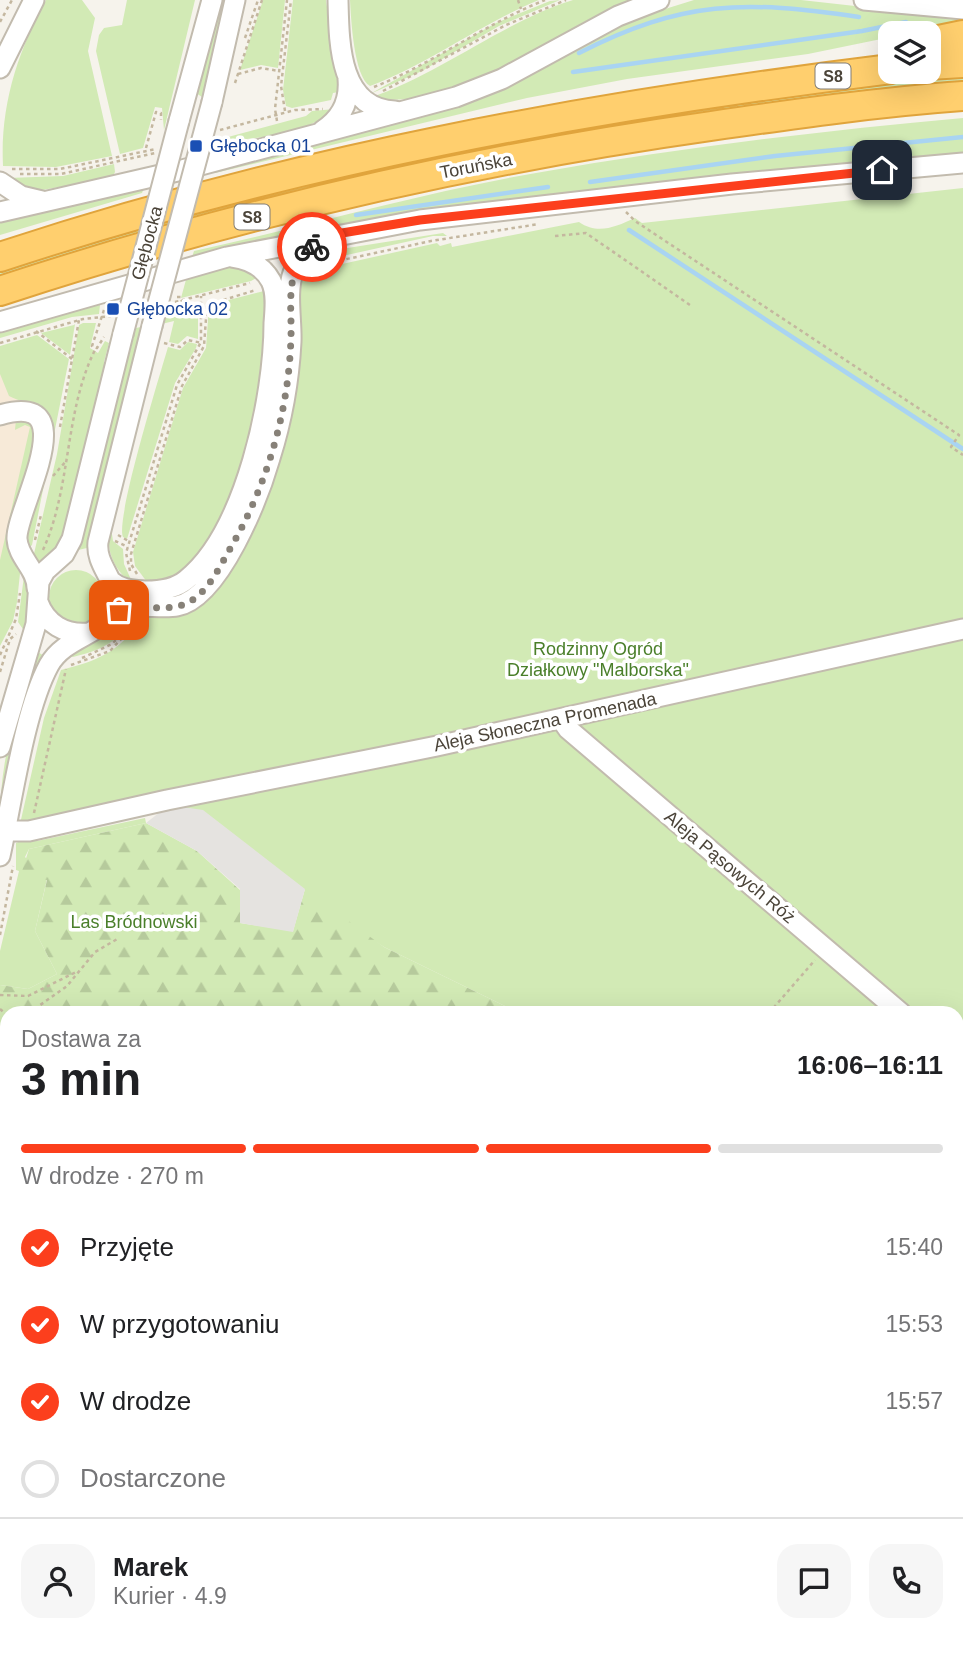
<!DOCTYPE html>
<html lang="pl">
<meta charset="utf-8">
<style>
body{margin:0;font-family:Helvetica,sans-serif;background:#f6f6f6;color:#202124;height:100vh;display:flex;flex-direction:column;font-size:26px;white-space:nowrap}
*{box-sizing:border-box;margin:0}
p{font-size:23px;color:#757577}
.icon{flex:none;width:38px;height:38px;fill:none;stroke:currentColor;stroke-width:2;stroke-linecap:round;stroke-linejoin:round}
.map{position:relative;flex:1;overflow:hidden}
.details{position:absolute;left:0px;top:1006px;width:964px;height:653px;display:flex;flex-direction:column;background:#fff;border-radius:21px 21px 0 0;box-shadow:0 7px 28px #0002}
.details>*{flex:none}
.tools{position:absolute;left:878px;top:21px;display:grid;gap:14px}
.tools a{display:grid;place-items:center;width:63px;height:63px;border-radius:14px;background:#fff;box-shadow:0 7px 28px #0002;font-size:35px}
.pin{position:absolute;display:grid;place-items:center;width:60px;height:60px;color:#fff;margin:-30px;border-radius:14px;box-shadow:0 4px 10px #0006}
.courier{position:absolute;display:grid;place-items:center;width:70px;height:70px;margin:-35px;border:5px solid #fc3f1d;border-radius:50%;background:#fff;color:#222;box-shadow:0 2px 9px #0007}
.headline em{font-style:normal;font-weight:800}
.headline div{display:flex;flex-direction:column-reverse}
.headline{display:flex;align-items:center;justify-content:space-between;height:119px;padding:0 21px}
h1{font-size:46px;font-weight:800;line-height:52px}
.bar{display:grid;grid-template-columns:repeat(4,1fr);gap:10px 7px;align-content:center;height:84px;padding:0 21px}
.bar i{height:9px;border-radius:5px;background:#e0e0e0}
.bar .active{background:#fc3f1d}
.bar p{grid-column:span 4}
.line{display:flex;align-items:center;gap:18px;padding:0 21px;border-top:2px solid #e0e0e0}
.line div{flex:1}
.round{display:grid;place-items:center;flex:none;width:74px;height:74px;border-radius:21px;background:#f6f6f6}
ol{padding:0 21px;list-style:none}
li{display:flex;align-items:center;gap:21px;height:77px}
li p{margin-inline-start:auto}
li .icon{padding:7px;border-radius:50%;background:#fc3f1d;color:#fff;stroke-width:4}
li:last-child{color:#757577}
li i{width:38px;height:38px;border:4px solid #e0e0e0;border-radius:50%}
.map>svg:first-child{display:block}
.commercial{fill:#f7ead8}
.green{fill:#d2eab5}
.forest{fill:url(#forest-firs)}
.parking{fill:#e5e3e0}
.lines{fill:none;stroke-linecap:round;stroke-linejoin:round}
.stream{stroke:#a9d4f2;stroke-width:4.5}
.minor-casing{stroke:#c2bbae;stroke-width:23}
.highway-casing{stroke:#e0a43c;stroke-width:32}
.path{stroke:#c4b79f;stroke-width:2.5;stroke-dasharray:3.5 3.5;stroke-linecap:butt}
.minor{stroke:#fff;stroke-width:19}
.highway{stroke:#ffcf6e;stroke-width:28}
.minor-bridge-casing{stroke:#c2bbae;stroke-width:23;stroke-linecap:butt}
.minor-bridge{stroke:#fff;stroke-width:19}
.done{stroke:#878178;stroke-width:7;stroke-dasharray:0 12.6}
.route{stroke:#fc3f1d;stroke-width:9}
.transit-dot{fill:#1a4fb4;stroke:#fff;stroke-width:2.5}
.labels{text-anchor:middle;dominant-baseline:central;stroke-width:7;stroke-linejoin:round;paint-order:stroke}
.shield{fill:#fff;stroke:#817c74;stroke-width:2}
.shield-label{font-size:16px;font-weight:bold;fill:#4b4439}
.transit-label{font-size:18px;fill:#164399;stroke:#fff;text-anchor:start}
.street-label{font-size:18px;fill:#4b4439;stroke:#fff}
.park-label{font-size:18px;fill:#4a7f2a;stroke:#fff}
</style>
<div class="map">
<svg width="963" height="1658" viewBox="0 0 963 1658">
<defs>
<pattern id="forest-firs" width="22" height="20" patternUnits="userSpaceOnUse" patternTransform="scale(1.75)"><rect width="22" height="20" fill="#d2eab5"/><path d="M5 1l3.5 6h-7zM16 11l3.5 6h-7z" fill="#b6ca9c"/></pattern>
</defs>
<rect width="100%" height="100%" fill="#f6f3ec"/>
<!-- commercial -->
<path class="commercial" d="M0,365L32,427L0,567Z"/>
<!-- green -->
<path class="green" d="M46,0H82L95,18L88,51L112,156L56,167L3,166C0,105 18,51 46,0Z
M127,0H195L164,130L162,108L155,107L143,148L120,154L96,51L99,35L104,28L122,25Z
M221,0H225L202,97L196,93Z
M263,0H285L278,68L261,65L240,70Z
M293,0H326L339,92L333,93L331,100L292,108L286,106L283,90Z
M350,0H539C480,24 429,64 370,86C354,77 351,19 350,0Z
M560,0L499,26L422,71L370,94L496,23L550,1Z
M573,0H630C550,32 460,113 369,98C441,74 500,23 573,0Z
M694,0H801L963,18V26L891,33V37L808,54L627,79L527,98L215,173L216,169L438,111L633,19Z
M963,77V83C780,100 598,124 419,163C277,194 138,233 0,276V270C313,171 636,107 963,77Z
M335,109C306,134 266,137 228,141V137L306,116L312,111Z
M963,118V153L732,175L420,212L305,231L192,257L194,251C308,226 420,193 536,173C677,148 820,131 963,118Z
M114,164L115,172L112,178L36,191H26L8,178L63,176Z
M144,188L142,193L0,235V219Z
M963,188V1334L957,1329V1013H519L384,947L351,926L203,811L169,805L20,824L44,718L61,670C97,661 119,652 140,621H147V616L190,613L209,597L300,327L299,282L303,281L306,272L437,243L440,246L451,243L452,247L579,222C598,235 615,227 635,218L642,223Z
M443,233L447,236H433L306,264L322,252Z
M236,264L260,276L251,281L181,298L187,276Z
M264,291C268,300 266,312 266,323C265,392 241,507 194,559C182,573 165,581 147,582L135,566L133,552L183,388L206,348L209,305Z
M100,305L99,314L72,317L0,338V331L72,309Z
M185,306L198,309V339L187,336L178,344L169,342L174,321L149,327L160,309Z
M83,323H96L90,348L98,353L105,341L109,343L104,362L107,363L67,530L59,547L40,566L33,558L57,454L79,325Z
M75,324L70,355L41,333L74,325Z
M141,327L87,548L78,550L126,355H129L136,328Z
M37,335L69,359L32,545L27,550L24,537L53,433C48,410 29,405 9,396L0,374V346Z
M188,342L197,344L196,348L175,383L127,539L123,537C115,520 160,375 168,347L180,350Z
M16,419L29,422L35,431L17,602L13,621L0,646V560L30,427L25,425L15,430Z
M111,528L113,541L123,549L124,564L133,584C115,572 104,549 111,528Z
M49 597a27 27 0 1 1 54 0a27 27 0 1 1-54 0Z
M24,576C34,589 29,617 25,632L18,622Z
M132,614C123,642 98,651 73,657L67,655L100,639L120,620Z
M36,651L46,657L0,820C0,758 16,710 36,651Z
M145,818L146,823L29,849L25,857L47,879L35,931L57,974L28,989L0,985V951L19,871L16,870V843L35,835L37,841Z"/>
<!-- forest -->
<path class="forest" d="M146,823L197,851L240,890V923L293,931L305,889L384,947L519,1013H7V1652H957V1329L963,1334V1658H0V985L28,989L57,974L35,931L47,880L21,874L29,849Z"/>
<!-- parking -->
<path class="parking" d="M169,805L203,810L305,889L293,932L240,923V889L197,851L146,823Z"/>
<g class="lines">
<!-- stream -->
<path class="stream" d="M579,53C683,0 744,0 859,17
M573,72L862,31L906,22
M590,182L775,156L963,137
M356,215L548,187
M629,230L963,449"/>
<defs>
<path id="minor" d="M338,0C339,43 339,109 395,111
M864,0L963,9
M0,68L34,0
M212,102L235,0
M179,121L212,0
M322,131C341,119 350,102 348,79
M0,182L21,196L42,201
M0,212L182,170L456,97L502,79L618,16L659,0
M0,322L227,257L420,220L732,184L963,163
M0,415C88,389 15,510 17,539C18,558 37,569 37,588
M111,581C121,590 133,590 146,591C160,591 175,589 186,580C246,532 274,396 274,323C275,310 277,293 271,281C263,266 248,259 232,257
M38,602C46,624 65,635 88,633
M110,616C125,599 157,610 177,606C220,598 259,496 270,458C282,420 289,381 291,342C292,322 286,292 293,273C300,257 310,248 324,239
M561,719L568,729L901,1013
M0,747L36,624L39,582L45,571L64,554L72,539L123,334
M6,831H29L167,800L437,746L963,629
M0,856C12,803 24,711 49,665C66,635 107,635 114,607C120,581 95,567 98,542L152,326
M957,1061L963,1066"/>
<path id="highway" d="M929,42L963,35
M929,65L963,63
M0,257C290,161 589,106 891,69
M0,291C231,215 470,160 711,126C794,114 879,102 963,96"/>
</defs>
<!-- minor casing -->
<use href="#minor" class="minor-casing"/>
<!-- highway casing -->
<use href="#highway" class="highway-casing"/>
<!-- path -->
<path class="path" d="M518,0L521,9
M0,22L12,0
M245,38L258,0
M238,74L261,68L279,71
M235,83L262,0
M374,87C434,63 485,24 545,0
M383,91L506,25L566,0
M285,111L281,86L291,0
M277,121L275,109L287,0
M220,130L295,110L323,109
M146,148L156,112L161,113V120
M12,169H60L156,149
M20,174H61L155,153
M626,212L635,221L959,435L951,447L963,455
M555,236L586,233L690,305
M319,265L431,241L539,224
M177,297H181L182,304L203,306
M175,302L250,283
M104,310L92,346L97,348L104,337
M36,331L72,359
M0,343L83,319L111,316
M164,343L180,347L188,340L202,343
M60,427L79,320
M53,476L67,460
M118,535L130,542
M35,540L41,515
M115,541L128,547
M43,550C72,486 64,410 96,348
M130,571L126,553L177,385L201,342V296
M137,574L131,564V554L182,386L204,346L207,305L256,290
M0,655L16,619L20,593
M82,658L112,644L130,625
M71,665L110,651L136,623
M0,672L10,639L16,634
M34,813L66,669
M0,935L13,866
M0,995L28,996L76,972
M0,1009L7,1015
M29,1013L67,986L95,952L119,938
M769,1013L815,960
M0,1039L7,1030
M0,1089L7,1104
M0,1119L7,1122
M0,1202L7,1193
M0,1279L7,1288
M0,1311L7,1303
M0,1403L7,1409
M0,1526L7,1524
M957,1580L963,1594
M174,1652L180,1658
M244,1652L246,1658
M697,1652L698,1658
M186,1658L195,1652
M353,1658L376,1652"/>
<!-- minor -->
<use href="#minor" class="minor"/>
<!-- highway -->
<use href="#highway" class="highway"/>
<defs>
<path id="minor-bridge" d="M152,326L212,102
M123,334L179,121"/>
</defs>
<!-- minor-bridge casing -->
<use href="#minor-bridge" class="minor-bridge-casing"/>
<!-- minor-bridge -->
<use href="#minor-bridge" class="minor-bridge"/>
</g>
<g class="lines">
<!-- done -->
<path class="done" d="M119,610C141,603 166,613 187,603C206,594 217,572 227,554C266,489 289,413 291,336C292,305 284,270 312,247"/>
<!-- route -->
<path class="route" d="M312,247L330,235L420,220L882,170"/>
</g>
<!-- markers -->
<g class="transit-dot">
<rect x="189" y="139" width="14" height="14" rx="3.5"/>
<rect x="106" y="302" width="14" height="14" rx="3.5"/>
</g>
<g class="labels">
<!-- shield labels -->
<g class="shield">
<rect x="815.5" y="63.5" width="35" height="25" rx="5"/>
<rect x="234.5" y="204.5" width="35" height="25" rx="5"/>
</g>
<g class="shield-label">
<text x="833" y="76">S8</text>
<text x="252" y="217">S8</text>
</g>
<!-- transit labels -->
<g class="transit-label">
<text x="210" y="146">Głębocka 01</text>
<text x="127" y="309">Głębocka 02</text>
</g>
<!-- street labels -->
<g class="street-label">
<text transform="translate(476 166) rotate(-11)">Toruńska</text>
<text transform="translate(147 243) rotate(-75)">Głębocka</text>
<text transform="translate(545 722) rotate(-12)">Aleja Słoneczna Promenada</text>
<text transform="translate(730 867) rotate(40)">Aleja Pąsowych Róż</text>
</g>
<!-- park labels -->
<g class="park-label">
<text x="598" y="649">Rodzinny Ogród<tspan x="598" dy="21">Działkowy "Malborska"</tspan></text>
<text x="134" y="922">Las Bródnowski</text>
</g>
</g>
</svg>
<div class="tools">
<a><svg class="icon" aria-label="layers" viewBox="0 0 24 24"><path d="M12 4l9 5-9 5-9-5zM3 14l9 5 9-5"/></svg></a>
</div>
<div class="pin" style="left:119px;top:610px;background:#ea580c"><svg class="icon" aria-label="bag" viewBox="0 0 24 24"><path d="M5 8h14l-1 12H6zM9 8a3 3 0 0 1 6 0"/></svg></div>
<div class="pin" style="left:882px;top:170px;background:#1f2937"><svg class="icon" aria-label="home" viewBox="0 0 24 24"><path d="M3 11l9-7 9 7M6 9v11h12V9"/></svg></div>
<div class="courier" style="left:312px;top:247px"><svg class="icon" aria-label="bike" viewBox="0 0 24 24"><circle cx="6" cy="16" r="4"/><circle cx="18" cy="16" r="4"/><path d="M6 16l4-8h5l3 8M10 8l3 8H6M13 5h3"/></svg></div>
<section class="details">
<div class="headline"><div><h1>3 min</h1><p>Dostawa za</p></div><em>16:06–16:11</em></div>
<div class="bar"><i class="active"></i><i class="active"></i><i class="active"></i><i></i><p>W drodze · 270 m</p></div>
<ol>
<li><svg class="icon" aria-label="check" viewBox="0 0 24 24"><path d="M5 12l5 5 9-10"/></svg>Przyjęte<p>15:40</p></li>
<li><svg class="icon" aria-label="check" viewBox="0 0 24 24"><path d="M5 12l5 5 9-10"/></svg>W przygotowaniu<p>15:53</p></li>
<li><svg class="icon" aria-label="check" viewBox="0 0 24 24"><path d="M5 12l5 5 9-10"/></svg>W drodze<p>15:57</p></li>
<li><i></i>Dostarczone</li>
</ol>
<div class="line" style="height:126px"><a class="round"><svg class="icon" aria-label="person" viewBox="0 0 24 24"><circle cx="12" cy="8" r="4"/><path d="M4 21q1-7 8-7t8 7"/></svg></a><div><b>Marek</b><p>Kurier · 4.9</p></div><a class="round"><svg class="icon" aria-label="chat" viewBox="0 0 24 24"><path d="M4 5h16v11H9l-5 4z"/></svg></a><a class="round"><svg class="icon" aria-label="phone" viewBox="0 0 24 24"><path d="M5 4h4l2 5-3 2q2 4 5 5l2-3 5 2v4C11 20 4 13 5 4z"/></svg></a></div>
</section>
</div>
